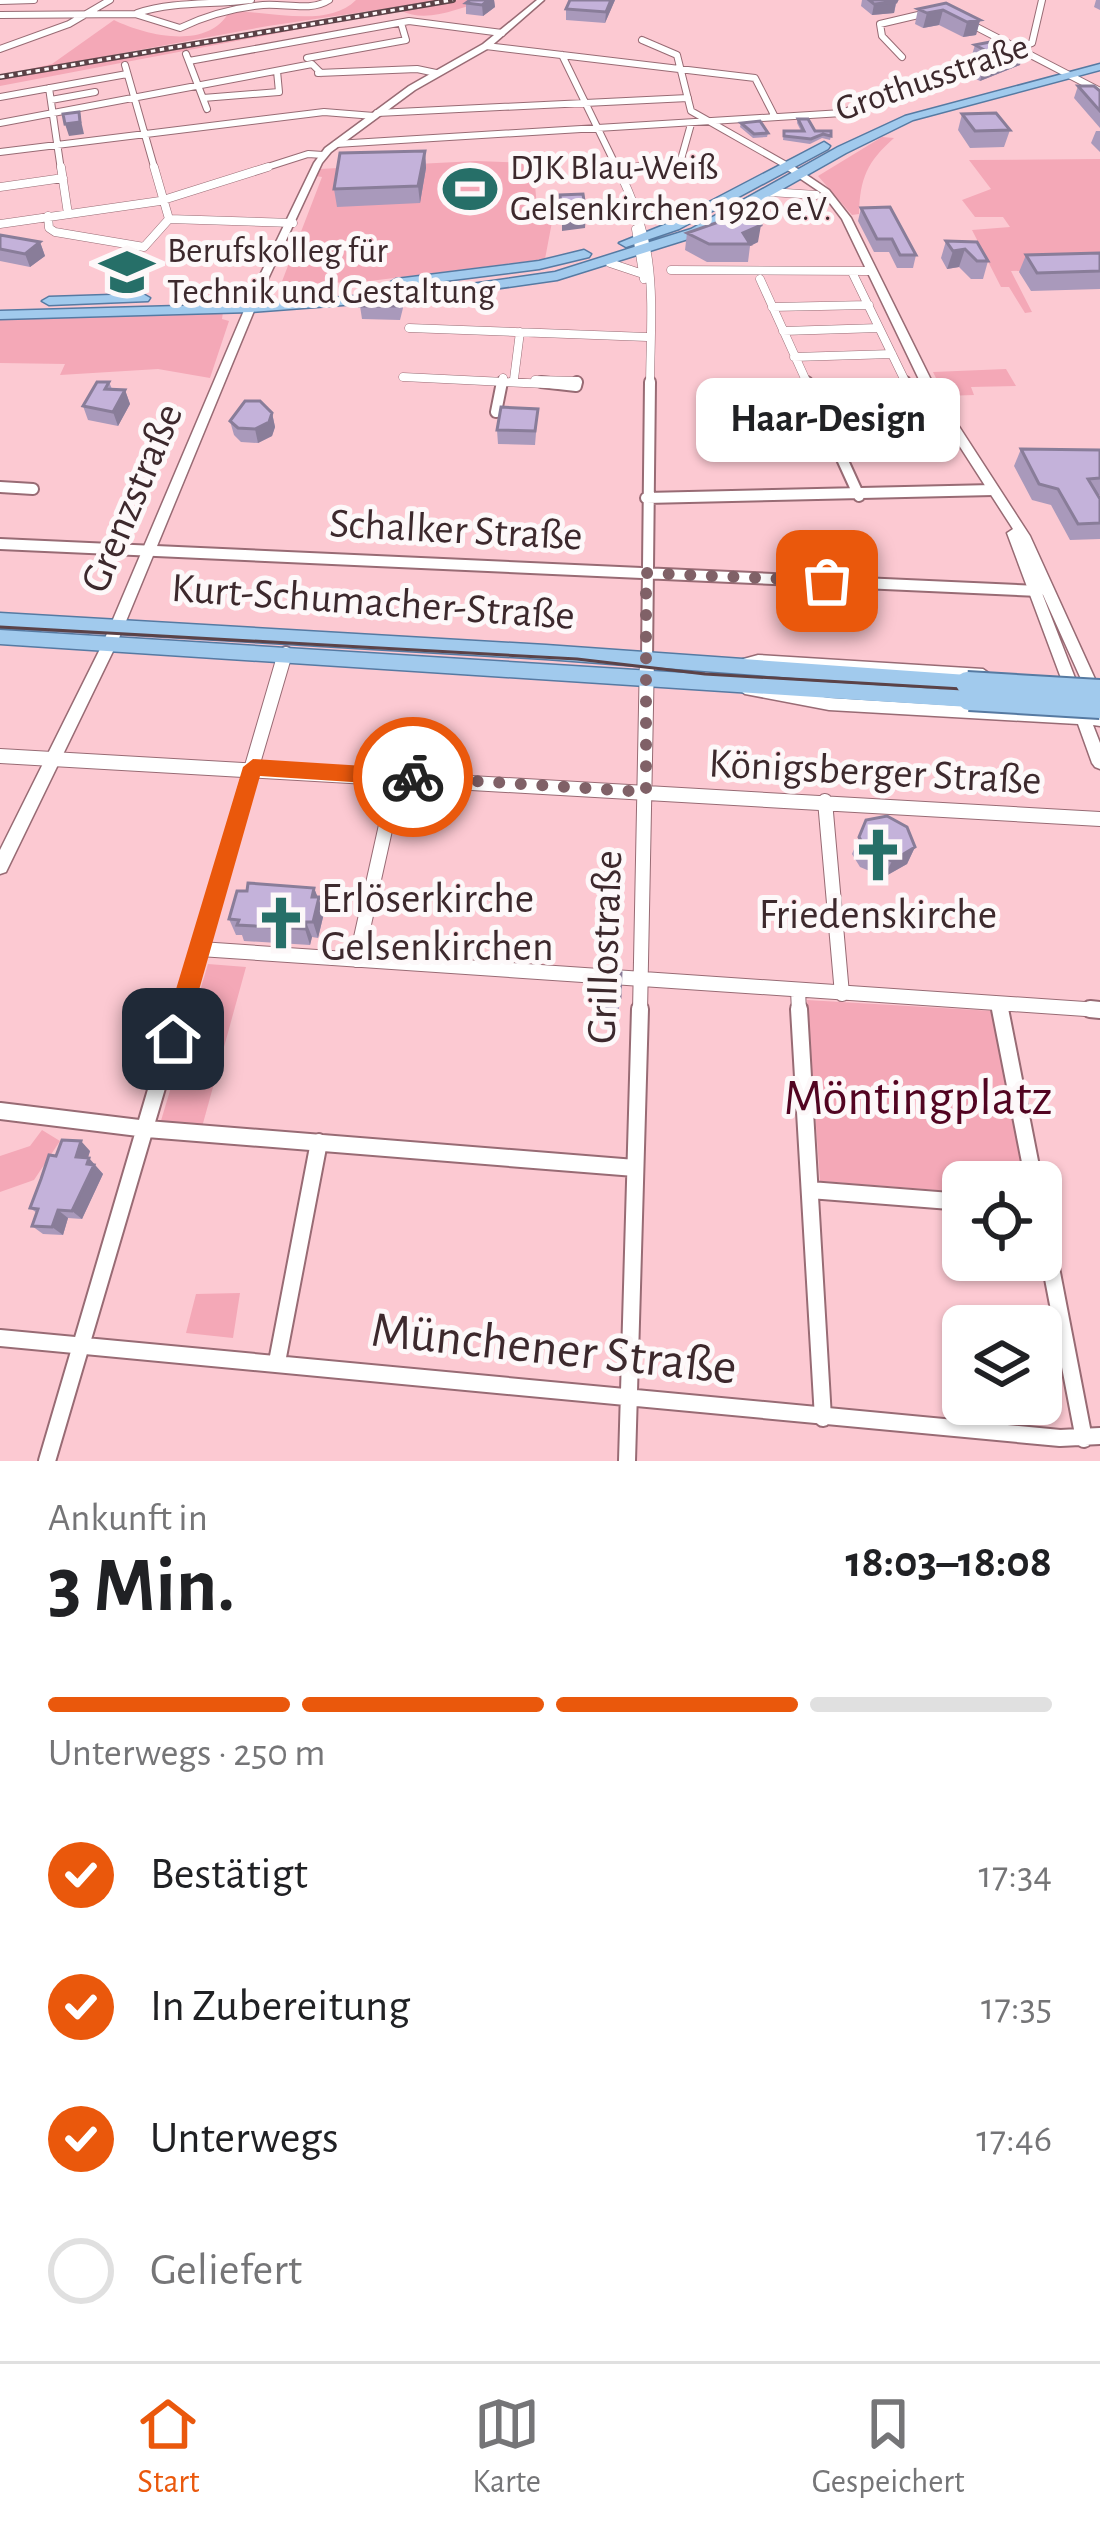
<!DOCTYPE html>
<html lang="de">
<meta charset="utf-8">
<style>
body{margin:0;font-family:"Alegreya Sans",sans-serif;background:#f2f2f2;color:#202124;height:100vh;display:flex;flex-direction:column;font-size:45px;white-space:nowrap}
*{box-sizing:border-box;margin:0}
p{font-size:39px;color:#757577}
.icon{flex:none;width:66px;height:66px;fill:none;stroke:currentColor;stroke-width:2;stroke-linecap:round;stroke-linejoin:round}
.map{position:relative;height:1461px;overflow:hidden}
.drawer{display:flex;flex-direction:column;background:#fff;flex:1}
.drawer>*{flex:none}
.controls{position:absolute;left:942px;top:1161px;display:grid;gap:24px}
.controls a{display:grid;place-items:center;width:120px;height:120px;border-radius:18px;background:#fff;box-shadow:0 3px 9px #0004;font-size:60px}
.pin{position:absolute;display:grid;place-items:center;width:102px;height:102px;color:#fff;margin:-51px;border-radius:24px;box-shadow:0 6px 18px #0006}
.courier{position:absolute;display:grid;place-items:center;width:120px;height:120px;margin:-60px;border:9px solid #ea580c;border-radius:50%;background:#fff;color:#222;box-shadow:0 3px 15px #0007}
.bubble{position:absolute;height:84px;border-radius:18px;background:#fff;box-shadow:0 3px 9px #0004;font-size:39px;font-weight:600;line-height:84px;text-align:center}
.overview em{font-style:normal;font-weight:600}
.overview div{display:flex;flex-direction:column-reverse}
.overview{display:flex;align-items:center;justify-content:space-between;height:204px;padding:0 48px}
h1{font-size:78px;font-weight:600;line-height:90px}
.bar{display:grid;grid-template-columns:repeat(4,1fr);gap:18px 12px;align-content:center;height:144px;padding:0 48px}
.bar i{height:15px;border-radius:9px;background:#e0e0e0}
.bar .selected{background:#ea580c}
.bar p{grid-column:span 4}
ol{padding:0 48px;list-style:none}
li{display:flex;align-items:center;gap:36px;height:132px}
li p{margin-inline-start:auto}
li .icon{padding:12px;border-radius:50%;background:#ea580c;color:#fff;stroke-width:4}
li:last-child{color:#757577}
li i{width:66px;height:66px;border:6px solid #e0e0e0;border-radius:50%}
.tab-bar{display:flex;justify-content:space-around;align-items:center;height:168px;border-top:3px solid #e0e0e0;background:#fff;font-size:33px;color:#757577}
.tab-bar a{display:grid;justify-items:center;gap:6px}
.tab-bar .selected{color:#ea580c}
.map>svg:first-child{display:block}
.green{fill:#f4a8b7}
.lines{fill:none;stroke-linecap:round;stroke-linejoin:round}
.minor-far4-casing{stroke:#986b74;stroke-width:8}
.minor-far3-casing{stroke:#986b74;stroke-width:9}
.minor-far2-casing{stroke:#986b74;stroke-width:14}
.minor-far1-casing{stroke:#986b74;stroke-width:16}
.minor-casing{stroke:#986b74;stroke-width:20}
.tertiary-casing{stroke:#986b74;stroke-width:3}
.primary-casing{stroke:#567aa2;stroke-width:3}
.minor-far4{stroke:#fff;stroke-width:6}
.minor-far3{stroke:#fff;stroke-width:8}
.minor-far2{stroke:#fff;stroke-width:10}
.minor-far1{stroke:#fff;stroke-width:14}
.minor{stroke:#fff;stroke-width:16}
.tertiary{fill:#fff;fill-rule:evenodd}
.primary{fill:#a1caed;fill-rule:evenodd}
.tram{stroke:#5b4247;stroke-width:3}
.rail-casing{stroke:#5b4247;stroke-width:6}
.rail{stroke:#fdf8f9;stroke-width:3;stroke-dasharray:4.5;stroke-linecap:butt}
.primary-bridge-casing{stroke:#567aa2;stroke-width:26;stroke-linecap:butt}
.primary-bridge{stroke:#a1caed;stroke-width:22}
.wall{fill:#a999bb}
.shaded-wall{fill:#897d99}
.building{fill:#c4b2da;stroke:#897d99;stroke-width:3}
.route{fill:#ea580c}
.done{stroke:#806167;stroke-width:12;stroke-dasharray:0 21.6}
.labels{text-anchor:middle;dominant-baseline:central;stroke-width:10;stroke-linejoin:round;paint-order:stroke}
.far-street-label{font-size:36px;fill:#3d292d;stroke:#fdf8f9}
.far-poi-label{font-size:36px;fill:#3d292d;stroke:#fdf8f9;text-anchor:start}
.street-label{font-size:42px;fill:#3d292d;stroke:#fdf8f9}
.poi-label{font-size:42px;fill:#3d292d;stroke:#fdf8f9;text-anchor:start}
.near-park-label{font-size:51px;fill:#520421;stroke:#fdf8f9}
.near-street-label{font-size:51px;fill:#3d292d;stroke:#fdf8f9}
</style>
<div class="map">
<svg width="1100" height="1461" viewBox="0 0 1100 1461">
<rect width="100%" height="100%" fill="#fcc9d2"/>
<!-- green -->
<path class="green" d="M356,0H444L268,26L0,76L52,64L114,20C142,34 207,52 229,12C266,9 326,30 356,0Z
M458,0H491C457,7 428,25 400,10L0,86V79Z
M882,137L894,138C867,162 860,178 859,214L852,215L818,176Z
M1100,159V269L1011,271L1032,312L1025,313L1009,287H1001L972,230L1010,227L1003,217H975L962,200L991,189L969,160Z
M476,161L533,163L537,207L555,206L545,259L362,282L281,284L322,177L316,176L319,169Z
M223,312L222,319L229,321L210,378L158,369L60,375L65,364L0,363V318Z
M1006,369L1016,386L971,387L974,395L945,396L933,372Z
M208,964L246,967L202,1127L160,1124Z
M807,1000L993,1011L1027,1182H963V1192L820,1181Z
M42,1130L60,1141L34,1180L0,1192V1156L30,1146Z
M240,1293L233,1338L186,1333L196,1294Z"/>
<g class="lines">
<defs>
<path id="minor-far4" d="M0,1L34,0
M137,13C175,1 211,5 251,0
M0,15L135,14L180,28C207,15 233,8 263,5C284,3 311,12 329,0
M963,20L1100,91
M642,40L677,55L691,111L786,165
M486,46L755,78L775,117
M1019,48L1032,43L1042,0
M0,49L69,24L110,0
M186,54L207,109
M562,55L618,170
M902,57L882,36L880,24L931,12
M307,58L406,40L401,23
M189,61L409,21L502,33
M125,65L155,170
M318,73L417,69L436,73
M49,88L61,170
M0,97L127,74
M203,98L279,92L277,71
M51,100L95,92
M377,113L688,98
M0,123L312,64L321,73
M336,144L842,113L870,102
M0,152L324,112L374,116
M614,169L680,163L691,124
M258,170L308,154L323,155"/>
<path id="minor-far3" d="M61,167L68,214
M154,167L169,219L293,223
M617,167C659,250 651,295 650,385
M614,169L638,167
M0,187L63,178
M770,192L816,195
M48,216L49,228L55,232L144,247L169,219
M0,224L160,201L268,167
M636,229L644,279
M610,263L643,274
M671,270L869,271
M852,272L907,385
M760,279L808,385
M772,307L869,305
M409,328L647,337
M783,331L879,328
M794,357L892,354
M403,377L567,385
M514,379L520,332
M535,380L577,381L576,385
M502,385L503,378"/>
<path id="minor-far2" d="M541,382L576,386L577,382
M807,382L859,496
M905,382L911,394H932
M812,398L911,394
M496,412L502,382
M0,487L33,489
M646,498L993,490
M0,544L1039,591
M284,660L286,652
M647,660L650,382"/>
<path id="minor-far1" d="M0,756L1100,819
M825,801L842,994
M200,949L1100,1010
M356,960L397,776
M798,990L799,1012
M999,1004L1001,1012
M180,1012L284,657
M640,1012L647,657"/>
<path id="minor" d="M799,1009L823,1418
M1000,1009L1034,1182
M1090,1009L1100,1010
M0,1111L147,1129L635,1168
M810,1190L963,1202
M1041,1216L1084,1439
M0,1338L1060,1438L1100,1436
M277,1362L319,1142
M47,1461L180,1009
M627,1461L640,1009"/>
<path id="tertiary" d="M537,0H544L489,48L415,90L331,152L322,163L261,294L117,643L6,872L0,874V850L103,643L251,294L314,163L325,148L409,86L483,44Z
M786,165H792L829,190L851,218L938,394L1030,536L1100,690V699H1090L1040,588L1089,714H1100V726L1093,725L1100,743V769L1095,767L1092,763L1078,724L829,710L745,694L738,689L745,684L829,698L1074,713L1007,533L1013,529L926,394L842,219L823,194L786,169Z
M758,655L983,669L990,674L983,679L758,665L741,670L734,665L736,661Z"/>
<path id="primary" d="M1100,64V70L913,120L846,153L701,235L557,280L422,299L251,312L0,319V311L251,304L422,291L555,272L691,229L838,147L905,116Z
M824,142L830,146L828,149L679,229L626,247L619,243L669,223Z
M584,250L591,254L589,257L539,269L396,287L389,283L396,279L539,261Z
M143,294L150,298L148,301L49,305L42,301L49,297Z
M0,613L546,645L967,675L977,683L967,691L546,659L0,627Z
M0,630L969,691L979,699L969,707L0,644Z"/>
</defs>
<!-- minor-far4 casing -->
<use href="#minor-far4" class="minor-far4-casing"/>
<!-- minor-far3 casing -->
<use href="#minor-far3" class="minor-far3-casing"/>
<!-- minor-far2 casing -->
<use href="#minor-far2" class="minor-far2-casing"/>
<!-- minor-far1 casing -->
<use href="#minor-far1" class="minor-far1-casing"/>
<!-- minor casing -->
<use href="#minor" class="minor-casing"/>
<!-- tertiary casing -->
<use href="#tertiary" class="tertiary-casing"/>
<!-- primary casing -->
<use href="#primary" class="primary-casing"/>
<!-- minor-far4 -->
<use href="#minor-far4" class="minor-far4"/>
<!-- minor-far3 -->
<use href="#minor-far3" class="minor-far3"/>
<!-- minor-far2 -->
<use href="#minor-far2" class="minor-far2"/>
<!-- minor-far1 -->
<use href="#minor-far1" class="minor-far1"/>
<!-- minor -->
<use href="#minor" class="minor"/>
<!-- tertiary -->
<use href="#tertiary" class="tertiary"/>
<!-- primary -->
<use href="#primary" class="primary"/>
<!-- tram -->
<path class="tram" d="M0,627L577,659L705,674L1100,697"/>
<defs>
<path id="rail" d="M0,77L453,0"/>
</defs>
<!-- rail casing -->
<use href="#rail" class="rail-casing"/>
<!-- rail -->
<use href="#rail" class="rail"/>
<defs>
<path id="primary-bridge" d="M967,683L1100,691
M969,699L1100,707"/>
</defs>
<!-- primary-bridge casing -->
<use href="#primary-bridge" class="primary-bridge-casing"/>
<!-- primary-bridge -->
<use href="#primary-bridge" class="primary-bridge"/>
</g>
<!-- wall -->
<path class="wall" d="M470,0H494L495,7L483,16L466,14V3Z
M615,0L605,23L566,20V9Z
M862,0H897L894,13L872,15L861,6Z
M1096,0H1100V10L1094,7Z
M946,3L980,20L976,35L963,37L939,25L923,28L915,24L918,9Z
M975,45L1020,65L980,81L966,74Z
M1078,86L1100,91V128L1074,98Z
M962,114L1010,130L1004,147L970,148L958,130Z
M798,119L815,131L831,136L830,140L822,138L810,144L783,140L784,131H801L797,123Z
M741,123L768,133L767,137L753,138L740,127Z
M1096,131H1100V152L1091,143Z
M425,151L426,168L420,203L337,207L334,189Z
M861,208L916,255L913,268H897L889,252H874L858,221Z
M687,233L758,242L750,246L748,262H707L685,250Z
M0,235L40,242L45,256L30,267L0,261Z
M946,241L988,261L983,279H971L959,267L947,269L941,258Z
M1100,253V289L1031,291L1019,272L1026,255Z
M401,294L403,308L400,320L362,319L360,306Z
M109,382L112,389L125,390L130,404L118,426L88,420L83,406Z
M538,409L535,445L498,444L497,430Z
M272,413L275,427L272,436L258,443L241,442L234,435L230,421Z
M1021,449L1100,450V495H1098L1100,499V539L1070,540L1051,505L1032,500L1014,466Z
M866,820L915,847L907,864L884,877L860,867L852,854Z
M314,888L324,913L318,938L312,937L310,945L244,941L242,935H236L229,919Z
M600,972L620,997L618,1019L597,1017Z
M90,1151L88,1158L103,1174L82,1219L68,1218L63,1235L43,1234L32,1226L37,1213L30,1208L56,1156Z"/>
<!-- shaded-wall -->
<path class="shaded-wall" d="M489,0H494L495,7L483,16L482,5Z
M611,0H615L605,23L606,12Z
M896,2L894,13L872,15L874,4Z
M943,10L939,25L923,28L927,13Z
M980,20L976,35L963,37L967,22Z
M1025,50L1020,65L980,81L985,65Z
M79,112L84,134L69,136L65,124Z
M425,151L426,168L420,203L418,186Z
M586,215L585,228L562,231V218Z
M761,225L758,242L750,246L743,233Z
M40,242L45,256L30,267L25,254Z
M965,249L959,267L947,269L953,251Z
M125,390L130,404L118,426L113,412Z
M272,413L275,427L272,436L258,443L255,429Z
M915,847L907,864L884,877L892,861Z
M314,888L324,913L318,938L313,922L312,897Z
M306,922L312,937L310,945L305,929Z
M81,1141L90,1151L85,1166L76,1157Z
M89,1158L103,1174L82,1219L72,1211Z
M58,1210L68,1218L63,1235L52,1227Z"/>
<!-- building -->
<path class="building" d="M470,0H489L482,5L466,3Z
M570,0H611L606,12L566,9Z
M869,0H897L896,2L874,4Z
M946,3L980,20L967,22L943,10L927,13L918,9Z
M990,42L1025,50L985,65L971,58L992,54L975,45Z
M1078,86H1094L1100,91V111Z
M79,112L80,122L65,124L63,114Z
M996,113L1010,130L975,131L962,114Z
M798,119H808L815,131H831V136L823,134L811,139L784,136V131H804Z
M760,121L768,133L754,134L741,123Z
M425,151L418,186L334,189L340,153Z
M583,194L586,215L562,218L560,195Z
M890,207L916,255H900L892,239H877L861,208Z
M747,212L760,218L761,225L743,233L750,244H709L687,233Z
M0,235L40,242L25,254L0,249Z
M946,241L977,242L988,261H977L965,249L953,251Z
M1100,253V271L1037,273L1026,255Z
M364,294H401L399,306H360Z
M97,382H109L105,389L125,390L113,412L83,406Z
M245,401H260L272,413L269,422L255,429L238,428L230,421Z
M501,407L538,409L535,431L497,430Z
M1021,449L1100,450V478L1088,479L1100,499V523L1078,524L1058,489L1039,484Z
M887,816L907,827L915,847L892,861L867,850L859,837L866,820Z
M248,883L314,888L312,897H319L313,922H306L305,929L237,925L239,920L229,919L237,891H247Z
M600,972L621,973L620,997L599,995Z
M62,1140L81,1141L76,1157L89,1158L87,1164L94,1165L72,1211L58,1210L52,1227L32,1226L38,1209L30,1208L41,1179L49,1155L56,1156Z"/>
<!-- route -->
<path class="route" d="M253,759L413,769L423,777L413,786L260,776L185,1039L173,1050L161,1039L243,767Z"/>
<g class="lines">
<!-- done -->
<path class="done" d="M413,777L646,792V573L827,581"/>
</g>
<!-- icons -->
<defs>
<symbol id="stadium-bare" viewBox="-9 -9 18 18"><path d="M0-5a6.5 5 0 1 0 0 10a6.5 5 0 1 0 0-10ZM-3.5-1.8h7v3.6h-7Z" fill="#266f68" stroke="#fdf8f9" stroke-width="2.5" paint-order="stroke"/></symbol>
<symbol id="university-bare" viewBox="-9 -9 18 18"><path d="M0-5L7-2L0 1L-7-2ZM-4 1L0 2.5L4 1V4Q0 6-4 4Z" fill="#266f68" stroke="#fdf8f9" stroke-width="2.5" paint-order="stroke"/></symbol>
<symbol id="church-bare" viewBox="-9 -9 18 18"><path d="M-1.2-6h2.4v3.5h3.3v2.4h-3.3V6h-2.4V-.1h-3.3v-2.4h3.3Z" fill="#266f68" stroke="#fdf8f9" stroke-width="2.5" paint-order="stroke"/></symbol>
</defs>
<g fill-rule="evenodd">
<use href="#stadium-bare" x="432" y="151" width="76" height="76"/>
<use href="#university-bare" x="89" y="234" width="76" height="76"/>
<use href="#church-bare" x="840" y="817" width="76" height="76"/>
<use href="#church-bare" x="243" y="885" width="76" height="76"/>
</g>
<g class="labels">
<!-- far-street labels -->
<g class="far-street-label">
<text transform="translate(932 78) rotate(-19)">Grothusstraße</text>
</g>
<!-- far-poi labels -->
<g class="far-poi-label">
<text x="510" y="168">DJK Blau-Weiß<tspan x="510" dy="41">Gelsenkirchen 1920 e.V.</tspan></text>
<text x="167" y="251">Berufskolleg für<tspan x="167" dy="41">Technik und Gestaltung</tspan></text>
</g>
<!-- street labels -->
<g class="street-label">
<text transform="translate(132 498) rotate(-67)">Grenzstraße</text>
<text transform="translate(456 530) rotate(3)">Schalker Straße</text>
<text transform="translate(373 602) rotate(4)">Kurt-Schumacher-Straße</text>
<text transform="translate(875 772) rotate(3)">Königsberger Straße</text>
<text transform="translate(605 947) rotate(-88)">Grillostraße</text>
</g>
<!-- poi labels -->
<g class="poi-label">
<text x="321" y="899">Erlöserkirche<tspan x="321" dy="48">Gelsenkirchen</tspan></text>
<text x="878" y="915" text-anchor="middle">Friedenskirche</text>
</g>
<!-- near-park labels -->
<g class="near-park-label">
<text x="918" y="1098">Möntingplatz</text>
</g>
<!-- near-street labels -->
<g class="near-street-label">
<text transform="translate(554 1349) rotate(6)">Münchener Straße</text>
</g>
</g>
</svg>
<div class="controls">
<a><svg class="icon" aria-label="locate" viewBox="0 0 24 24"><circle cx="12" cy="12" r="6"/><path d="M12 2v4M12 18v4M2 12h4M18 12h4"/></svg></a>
<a><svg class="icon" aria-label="layers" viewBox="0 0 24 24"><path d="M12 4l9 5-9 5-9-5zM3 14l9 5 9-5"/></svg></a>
</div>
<div class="pin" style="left:827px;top:581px;background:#ea580c"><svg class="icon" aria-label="bag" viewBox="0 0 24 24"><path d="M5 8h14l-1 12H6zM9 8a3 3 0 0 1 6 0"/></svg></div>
<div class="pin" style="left:173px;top:1039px;background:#1f2937"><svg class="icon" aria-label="home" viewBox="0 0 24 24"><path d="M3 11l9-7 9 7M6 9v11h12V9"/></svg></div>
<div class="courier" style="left:413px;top:777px"><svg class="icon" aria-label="bike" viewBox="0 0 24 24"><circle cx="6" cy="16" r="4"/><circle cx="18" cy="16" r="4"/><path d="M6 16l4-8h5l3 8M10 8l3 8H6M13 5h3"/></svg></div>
<div class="bubble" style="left:696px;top:378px;width:264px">Haar-Design</div>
</div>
<section class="drawer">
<div class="overview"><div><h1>3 Min.</h1><p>Ankunft in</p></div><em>18:03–18:08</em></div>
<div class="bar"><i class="selected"></i><i class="selected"></i><i class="selected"></i><i></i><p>Unterwegs · 250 m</p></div>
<ol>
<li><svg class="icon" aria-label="check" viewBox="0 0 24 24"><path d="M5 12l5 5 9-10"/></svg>Bestätigt<p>17:34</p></li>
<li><svg class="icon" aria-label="check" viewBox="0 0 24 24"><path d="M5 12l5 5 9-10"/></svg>In Zubereitung<p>17:35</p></li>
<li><svg class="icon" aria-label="check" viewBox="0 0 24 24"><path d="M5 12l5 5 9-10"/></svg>Unterwegs<p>17:46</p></li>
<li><i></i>Geliefert</li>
</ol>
</section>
<nav class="tab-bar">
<a class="selected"><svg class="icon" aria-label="home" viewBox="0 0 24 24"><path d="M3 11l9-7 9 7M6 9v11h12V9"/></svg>Start</a>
<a><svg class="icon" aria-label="map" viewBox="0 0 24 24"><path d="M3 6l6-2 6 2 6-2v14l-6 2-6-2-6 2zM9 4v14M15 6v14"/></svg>Karte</a>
<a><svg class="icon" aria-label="saved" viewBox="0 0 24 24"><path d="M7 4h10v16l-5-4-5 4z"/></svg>Gespeichert</a>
</nav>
